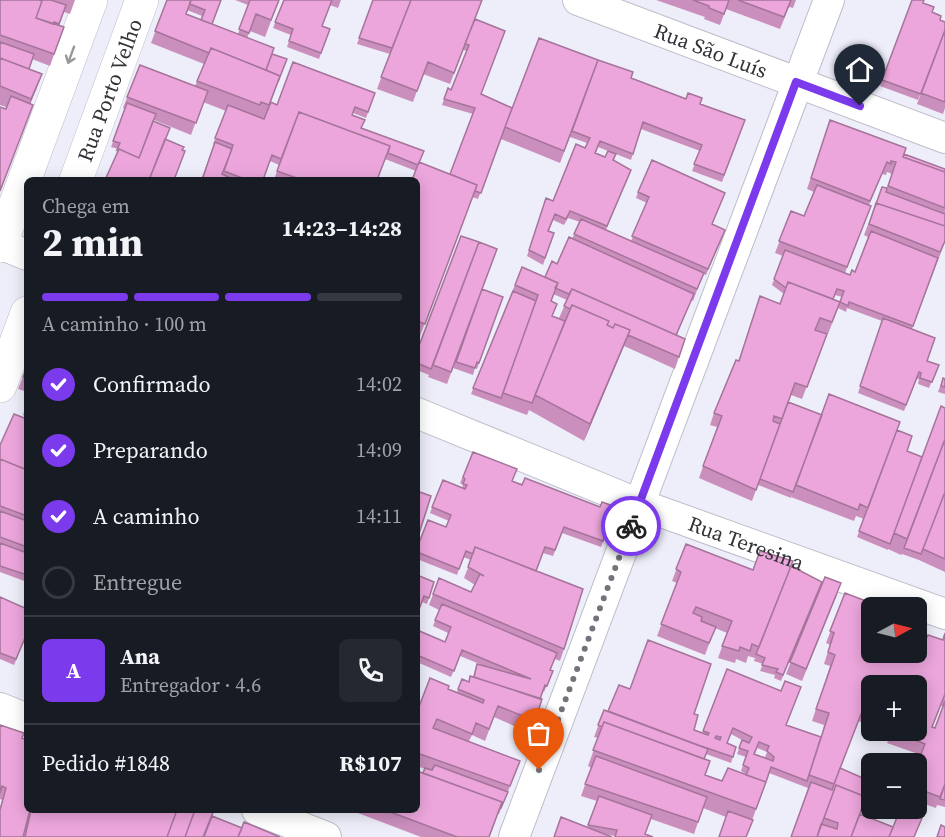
<!DOCTYPE html>
<html lang="pt">
<meta charset="utf-8">
<style>
body{margin:0;font-family:"Source Serif 4",serif;background:#242831;color:#f1f3f6;height:100vh;display:flex;flex-direction:column;font-size:22px;white-space:nowrap}
*{box-sizing:border-box;margin:0}
p{font-size:20px;color:#9ea1a6}
.icon{flex:none;width:33px;height:33px;fill:none;stroke:currentColor;stroke-width:2;stroke-linecap:round;stroke-linejoin:round}
.map{position:relative;flex:1;overflow:hidden}
.drawer{position:absolute;left:24px;top:177px;width:396px;height:636px;display:flex;flex-direction:column;background:#171b24;border-radius:9px;box-shadow:0 3px 15px #0003}
.drawer>*{flex:none}
.needle{width:39px;rotate:83deg}
.tools{position:absolute;left:861px;top:597px;display:grid;gap:12px}
.tools a{display:grid;place-items:center;width:66px;height:66px;border-radius:9px;background:#171b24;box-shadow:0 3px 15px #0003;font-size:30px}
.pin{position:absolute;display:grid;place-items:center;width:51px;height:51px;color:#fff;margin:-62px -26px;border-radius:50% 50% 50% 0;rotate:-45deg;box-shadow:0 0 6px #0007}
.pin .icon{rotate:45deg}
.courier{position:absolute;display:grid;place-items:center;width:60px;height:60px;margin:-30px;border:4px solid #7c3aed;border-radius:50%;background:#fff;color:#222;box-shadow:0 2px 8px #0007}
.summary em{font-style:normal;font-weight:700}
.summary div{display:flex;flex-direction:column-reverse}
.summary{display:flex;align-items:center;justify-content:space-between;height:102px;padding:0 18px}
h1{font-size:39px;font-weight:700;line-height:45px}
.bar{display:grid;grid-template-columns:repeat(4,1fr);gap:9px 6px;align-content:center;height:72px;padding:0 18px}
.bar i{height:8px;border-radius:4px;background:#363941}
.bar .on{background:#7c3aed}
.bar p{grid-column:span 4}
.line{display:flex;align-items:center;gap:15px;padding:0 18px;border-top:2px solid #363941}
.line div{flex:1}
.round{display:grid;place-items:center;flex:none;width:63px;height:63px;border-radius:9px;background:#242831}
ol{padding:0 18px;list-style:none}
li{display:flex;align-items:center;gap:18px;height:66px}
li p{margin-inline-start:auto}
li .icon{padding:6px;border-radius:50%;background:#7c3aed;color:#fff;stroke-width:4}
li:last-child{color:#9ea1a6}
li i{width:33px;height:33px;border:3px solid #363941;border-radius:50%}
.map>svg:first-child{display:block}
.lines{fill:none;stroke-linecap:round;stroke-linejoin:round}
.minor-casing{stroke:#bebeca;stroke-width:32}
.primary-casing{stroke:#bebeca;stroke-width:34}
.minor{stroke:#fff;stroke-width:30}
.primary{stroke:#fff;stroke-width:33}
.wall{fill:#cb8fbd;fill-rule:evenodd}
.shaded-wall{fill:#a5749a}
.building{fill:#eca6dc;stroke:#a5749a;stroke-width:1.5;fill-rule:evenodd}
.oneway{stroke:#98989b}
.done{stroke:#73747b;stroke-width:6;stroke-dasharray:0 10.8}
.route{stroke:#7c3aed;stroke-width:8}
.labels{text-anchor:middle;dominant-baseline:central;stroke-width:4.5;stroke-linejoin:round;paint-order:stroke}
.street-label{font-size:21px;fill:#323237;stroke:#fff}
</style>
<div class="map">
<svg width="945" height="837" viewBox="0 0 945 837">
<rect width="100%" height="100%" fill="#edeefa"/>
<g class="lines">
<defs>
<g id="minor">
<path id="s1" d="M578,0L945,138"/>
<path d="M0,244L27,255"/>
<path id="s2" d="M417,413L639,504L945,614"/>
<path d="M0,708L27,719"/>
<path d="M257,810L326,837"/>
<path d="M514,837L829,0"/>
</g>
<g id="primary">
<path id="s3" d="M76,180L142,0"/>
<path d="M0,246L91,0"/>
<path d="M0,386L27,313"/>
</g>
</defs>
<!-- minor casing -->
<use href="#minor" class="minor-casing"/>
<!-- primary casing -->
<use href="#primary" class="primary-casing"/>
<!-- minor -->
<use href="#minor" class="minor"/>
<!-- primary -->
<use href="#primary" class="primary"/>
</g>
<!-- wall -->
<path class="wall" d="M0,0H75L70,14L64,12L59,26L64,27L50,66L32,59L29,69L42,74L30,104L0,191L6,107L0,105Z
M167,0H221L212,24L238,34L248,5L235,0H279L265,37L250,31L247,38L272,54L287,59L265,118L277,105L375,93L366,118L353,113L352,115L362,128L419,162L450,174L473,114L442,105L448,88L451,90L467,51L463,50L450,84L423,74L413,102L377,89L390,54L357,44L373,0L471,29L481,94L512,108L631,78L745,120L722,182L692,171L700,151L641,129L631,160L616,154L614,161L631,170L606,230L631,241L647,203L636,198L638,192L713,224L723,236L706,275L703,274L693,301L691,300L677,335L685,339L675,369L624,346L584,441L529,410L527,415L471,394L522,267L545,277L557,264L572,239L580,222L568,218L564,225L553,220L549,231L554,233L543,265L527,256L546,198L553,201L587,143L570,137L560,163L501,139L478,199L472,197L420,336L417,334V180L416,171L385,159L377,180H274L279,165L270,161L263,180H201L214,144H213L226,111L203,102L191,135L154,120L115,157L118,149L111,147L125,109L123,108L140,65L195,86L204,64L151,43ZM187,10L202,16L201,20L186,14ZM598,147L608,151L605,157L596,153ZM553,294L567,300L559,318L566,321L564,324L552,316L551,301Z
M284,0H341L338,8L330,5L322,26L330,29L319,59L287,47L291,35L273,28Z
M656,0H796L793,8L789,7L780,29L726,9L720,25L704,19L705,17Z
M912,0L923,3L940,20L945,22V108L943,114L917,104L933,61L918,100L880,86Z
M826,132L904,154L945,169V242L912,329L927,361L939,365L929,388L918,384L919,379H917L904,411L858,393L882,321L847,308L846,312L838,308L828,334L815,330L827,334L802,399L791,395L788,402L874,493L907,451L922,457L945,408V572L919,560L902,554L901,555L888,549V550L857,537L864,519L856,516L854,521L791,497L792,495L791,498L758,485L768,456L752,501L699,478L717,427L710,425L714,413L738,361L780,304L784,294L772,285L783,256L775,253L791,211L804,216L814,192L807,189ZM887,172L892,174L887,188L882,187L864,235L868,237L855,272L850,275L845,273L869,205L882,174L886,175ZM835,295L842,297L840,302L833,299Z
M497,249L447,384L428,377L429,375L417,370V351Z
M482,289L503,297L477,369L475,368L473,375L453,368Z
M27,367V392L18,389Z
M943,378L945,379V394L938,392Z
M27,403V417L23,415Z
M27,419V582L0,572V445Z
M473,452L512,481L600,507H616L601,547L562,533L553,556L543,553L536,571L564,649L560,661L555,659L550,670L553,671L544,692L543,691L540,699H542L530,733L494,717L485,741L472,735L469,741L520,761L499,814H498L489,837H421L350,810H417L423,773L425,769L417,766V712L448,689L457,692L462,679L468,682L473,677L477,664L482,665L460,656L451,677L417,662V630L445,642L448,633L433,626L439,610L429,605L439,578L471,592L475,585L464,578L471,560L463,557L457,575L417,559V548L446,527L449,521L430,513L443,480L462,488L463,485L460,483Z
M686,544L753,570L791,566L837,595L802,681L786,674L809,615L781,681L774,678L775,675L760,671L763,664L754,661L755,658L748,656L746,663L736,659L735,663L718,658L727,633L715,628L705,655L657,636L677,583L672,581Z
M417,575L434,582L427,604L422,602L417,615Z
M845,593L872,652L927,637L942,640L945,633V807L937,805L936,808L916,801V767L921,755L887,743L892,730L916,686H872V726L858,721L835,782H872V808H882L880,815L861,808L853,833L915,837H791L808,788L769,773L746,837L726,817L703,808L694,834L651,819L615,836L605,834L612,837H554L561,817L587,828L597,801L581,796L591,768L588,766L598,738L594,737L604,710L608,711L694,714V730L703,733L727,669L786,725L821,737L824,725L812,721L830,666L824,664L830,645L826,643ZM940,705L943,707L935,728L932,727ZM731,734L742,740L737,754L746,757L741,771L746,774V775L722,781L705,776L704,759L706,754L731,763L736,747L727,743ZM757,748L767,752L765,757L755,754Z
M0,597L27,634L14,665L0,659Z
M0,725L22,738L27,810H195L185,837H23L26,826L0,837V807L2,800L0,799Z"/>
<!-- shaded-wall -->
<path class="shaded-wall" d="M42,74L36,90L25,116L31,99Z
M630,330L624,346L584,441L590,424Z"/>
<!-- building -->
<path class="building" d="M0,0H39L42,1L36,18L64,27L54,54L0,35Z
M39,0H51L66,5L59,24L54,22L53,24L36,18L42,1Z
M167,0H191L186,14L274,48L266,70L211,48L209,53L155,31Z
M191,0H221L212,24L201,20L205,10L190,4Z
M250,0H279L271,20L256,14L249,33L239,29Z
M284,0H332L322,26L330,29L321,53L289,41L293,29L275,22Z
M373,0H411L392,48L359,38Z
M411,0H482L454,73L428,62L417,91L381,77Z
M693,0H729L724,14L709,8V6Z
M738,0H791L784,17Z
M912,0H924L923,3L934,7L932,12L941,16L940,20L945,22V30L921,94L882,80Z
M475,19L505,31L481,94L512,108L481,193L475,191L477,185L450,174L475,108L444,99L448,88L451,90L469,45L465,44Z
M945,30V102L921,93Z
M539,38L598,60L564,151L505,127Z
M0,42L34,54L29,69L0,58Z
M211,48L280,76L269,105L261,102L260,105L197,81Z
M272,54L287,59L278,82L280,76L266,70Z
M0,58L42,74L31,99L0,86Z
M598,60L633,72L631,78L686,99L688,93L702,98L700,104L745,120L724,175L694,164L702,145L643,122L633,154L600,141L595,153L605,157L608,151L616,154L613,160L631,170L607,226L570,211L566,219L555,214L548,231L554,233L545,258L529,250L546,198L553,201L576,144L585,148L590,138L572,131Z
M293,62L375,93L368,112L355,107L352,115L365,120L361,128L424,151L418,165L388,153L390,146L299,112L281,159L272,155L263,180H241L242,178L224,171L233,145L215,138L228,105L264,119L271,102L277,105Z
M140,65L208,91L196,123L127,97Z
M11,96L33,105L0,191V107L6,109Z
M127,103L156,114L139,158L119,149L117,150L120,143L113,141Z
M299,112L390,146L377,180H302L277,171Z
M830,120L906,148L903,157L945,172V208L888,186L896,162L891,161V164L887,162L870,201L811,178Z
M153,121L170,128L149,180H105L119,149L139,158Z
M165,139L184,147L182,150L185,151L174,180H149Z
M215,142L232,149L222,174L235,180H202Z
M904,154L945,169V172L903,157Z
M652,160L725,193L712,224L725,230L708,269L632,236L649,197L638,192Z
M419,162L477,185L425,324L417,321V180H412Z
M817,185L871,206L847,267L779,241L791,211L804,216Z
M882,187L887,188L886,192L945,214V226L876,203L875,207Z
M876,203L945,226V241L940,252L869,224Z
M581,219L704,273L697,289L574,234Z
M871,231L938,258L913,326L849,302L848,306L840,302L844,291L837,289L833,299L788,282L786,288L774,279L785,250L850,275L852,270L855,272Z
M461,236L479,242L431,369L417,363V351Z
M569,237L694,294L676,335L572,289L569,294L555,288L558,283L545,277L552,261L557,264Z
M479,242L497,249L451,372L433,365Z
M522,267L558,283L551,301L557,304L552,316L565,321L532,403L503,393L538,295L515,285Z
M788,282L840,302L832,322L820,318L815,330L827,334L807,387L795,383L782,419L774,416L773,421L780,424L756,490L703,466L722,416L714,413L736,360L739,361L760,296L780,304Z
M482,289L503,297L479,363L477,362L475,368L456,362Z
M572,289L685,339L679,357L628,335L630,330L615,324L613,328L607,325L609,321L572,305L570,309L564,306Z
M513,291L536,301L501,398L473,388Z
M572,305L609,321L607,325L613,328L615,324L630,330L590,424L535,395Z
M883,318L935,338L927,361L939,365L932,382L920,378L921,373L919,372L906,405L860,386Z
M27,367V379L23,377Z
M943,378L945,379V387L941,386Z
M829,394L900,422L868,508L860,504L858,510L796,485Z
M788,402L822,415L793,492L760,479Z
M941,406L945,408V439L907,539L894,533Z
M14,414L27,419V470L0,459V445Z
M897,430L912,436L907,451L922,457L890,544L859,531Z
M945,439V492L921,554L904,548Z
M473,452L517,469L512,481L522,485L525,478L600,507L602,502L616,507L603,541L564,527L555,550L545,547L536,571L475,547L473,554L466,551L459,569L417,552V548L428,520L446,527L451,515L432,507L443,480L465,489L467,485L463,484L465,479L463,477Z
M0,459L27,470V516L0,506Z
M417,491L431,496L417,540Z
M945,492V559L923,549Z
M0,511L27,521V547L0,537Z
M0,543L27,553V575L0,566Z
M686,544L753,570L760,551L793,561L759,647L752,644L750,651L740,647L739,651L722,646L732,621L696,607L693,613L702,617L701,621L716,627L709,643L661,624L681,572L676,569Z
M475,547L583,589L564,649L433,594L439,578L471,592L480,574L484,576L468,567Z
M791,566L822,582L783,675L776,672L778,669L762,665L765,658L756,654Z
M417,575L434,582L429,598L424,596L418,612H417Z
M825,577L841,583L806,669L790,662Z
M845,593L884,608H872V652H916V633L927,637L928,635L943,640L945,633V694L932,727L935,728L945,701V784L940,797L916,788V783L921,771L916,770V767L925,744L892,731V730H916V686H872V712L863,709L834,784L809,775L829,713L816,709L835,655L828,652L834,633L830,631Z
M0,597L27,609V633L16,659L0,653Z
M442,604L557,653L550,670L553,671L547,686L545,685L540,699L474,677L477,664L531,679L462,650L454,671L417,655V630L445,642L451,627L435,620Z
M648,640L711,664L694,714L698,715L694,730L708,735L709,733L703,731L727,669L781,691L785,681L801,687L786,725L821,737L807,781L771,767L766,782L746,775L749,768L743,765L748,751L739,748L742,740L749,743L752,737L733,728L727,743L736,747L733,757L698,745L608,711L619,685L630,689ZM716,736L721,737L720,740L715,738ZM759,742L769,746L767,751L774,757L773,761L754,754Z
M470,676L542,699L535,721L498,706L489,729L476,723L472,734L437,719L433,728L520,761L510,786L417,753V712L430,678L449,686L448,689L483,703L484,700L458,689L462,679L469,682Z
M604,710L708,749L704,759L604,722L602,727L598,725Z
M604,722L710,761L705,775L722,781L728,768L766,782L756,809L593,750Z
M0,725L24,733L22,738L27,740V810H30L23,837H0V810L6,788L2,786L0,793Z
M596,756L707,797L698,822L585,784Z
M435,765L508,792L501,808H500L502,802L423,773L425,768L432,770Z
M840,768L872,782V805L864,802L866,797L836,785L817,837H791L811,782L832,790Z
M417,771L502,802L489,837H457L385,810H417Z
M945,784V800L940,799Z
M836,785L866,797L851,837H817L821,824L837,829L838,823L824,818Z
M599,796L652,815L645,834L653,837H615L617,830L588,825Z
M31,810H177L167,837H25Z
M177,810H195L185,837H167Z
M195,810H214L203,837H185Z
M900,810L922,818L914,837H915H889Z
M728,811L753,820L746,837H719Z
M860,814L893,827L889,837H851Z
M212,816L242,828L238,837H204Z
M561,817L612,837H554Z
M244,822L280,837H238Z
M941,825L945,827V837H937Z"/>
<!-- one-way arrows -->
<defs><path id="oneway-shaft" d="M-6 0H5M1.5-3L5.5 0L1.5 3" fill="none" stroke-width="1.6" stroke-linecap="round" stroke-linejoin="round" transform="scale(1.5)"/></defs>
<use class="oneway" href="#oneway-shaft" transform="translate(71 55) rotate(110)"/>
<g class="lines">
<!-- done -->
<path class="done" d="M539,770L631,526"/>
<!-- route -->
<path class="route" d="M631,526L796,82L860,106"/>
</g>
<g class="labels">
<!-- street labels -->
<g class="street-label">
<text stroke="none"><textPath href="#s1" startOffset="142">Rua São Luís</textPath></text>
<text stroke="none"><textPath href="#s3" startOffset="96">Rua Porto Velho</textPath></text>
<text stroke="none"><textPath href="#s2" startOffset="354">Rua Teresina</textPath></text>
</g>
</g>
</svg>
<div class="tools">
<a><svg class="needle" viewBox="-14 -14 28 28"><path d="M0-13l5 13h-10z" fill="#e53935"/><path d="M0 13l5-13h-10z" fill="#9ea1a6"/></svg></a>
<a>+</a>
<a>−</a>
</div>
<div class="pin" style="left:539px;top:770px;background:#ea580c"><svg class="icon" aria-label="bag" viewBox="0 0 24 24"><path d="M5 8h14l-1 12H6zM9 8a3 3 0 0 1 6 0"/></svg></div>
<div class="pin" style="left:860px;top:106px;background:#1f2937"><svg class="icon" aria-label="home" viewBox="0 0 24 24"><path d="M3 11l9-7 9 7M6 9v11h12V9"/></svg></div>
<div class="courier" style="left:631px;top:526px"><svg class="icon" aria-label="bike" viewBox="0 0 24 24"><circle cx="6" cy="16" r="4"/><circle cx="18" cy="16" r="4"/><path d="M6 16l4-8h5l3 8M10 8l3 8H6M13 5h3"/></svg></div>
<section class="drawer">
<div class="summary"><div><h1>2 min</h1><p>Chega em</p></div><em>14:23–14:28</em></div>
<div class="bar"><i class="on"></i><i class="on"></i><i class="on"></i><i></i><p>A caminho · 100 m</p></div>
<ol>
<li><svg class="icon" aria-label="check" viewBox="0 0 24 24"><path d="M5 12l5 5 9-10"/></svg>Confirmado<p>14:02</p></li>
<li><svg class="icon" aria-label="check" viewBox="0 0 24 24"><path d="M5 12l5 5 9-10"/></svg>Preparando<p>14:09</p></li>
<li><svg class="icon" aria-label="check" viewBox="0 0 24 24"><path d="M5 12l5 5 9-10"/></svg>A caminho<p>14:11</p></li>
<li><i></i>Entregue</li>
</ol>
<div class="line" style="height:108px"><b class="round" style="background:#7c3aed;color:#fff">A</b><div><b>Ana</b><p>Entregador · 4.6</p></div><a class="round"><svg class="icon" aria-label="phone" viewBox="0 0 24 24"><path d="M5 4h4l2 5-3 2q2 4 5 5l2-3 5 2v4C11 20 4 13 5 4z"/></svg></a></div>
<div class="line" style="height:78px"><div>Pedido #1848</div><b>R$107</b></div>
</section>
</div>
